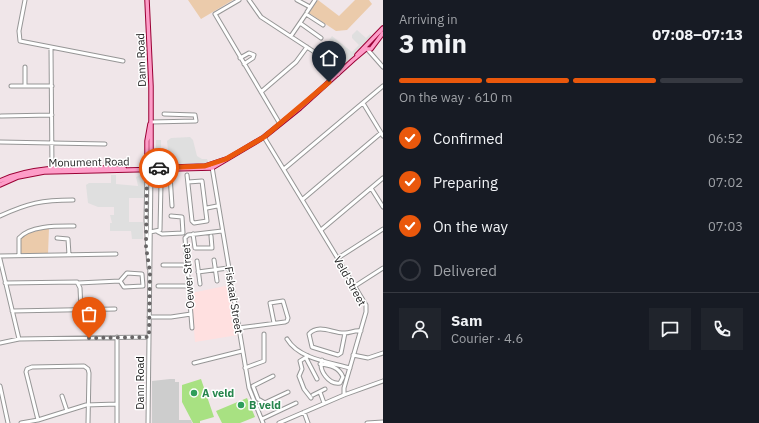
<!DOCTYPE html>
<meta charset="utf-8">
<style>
body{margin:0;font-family:"IBM Plex Sans",sans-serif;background:#20242c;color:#f1f3f6;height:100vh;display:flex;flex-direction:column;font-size:15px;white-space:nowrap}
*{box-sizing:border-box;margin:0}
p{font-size:13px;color:#9ea1a6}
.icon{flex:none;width:22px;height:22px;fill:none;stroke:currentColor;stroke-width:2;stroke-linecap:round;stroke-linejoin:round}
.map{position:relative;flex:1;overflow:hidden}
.drawer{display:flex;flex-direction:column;background:#171b24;width:376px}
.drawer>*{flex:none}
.pin{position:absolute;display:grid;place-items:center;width:34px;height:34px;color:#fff;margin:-41px -17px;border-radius:50% 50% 50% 0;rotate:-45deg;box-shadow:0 0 4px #0007}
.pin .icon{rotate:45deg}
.courier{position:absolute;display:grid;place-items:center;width:40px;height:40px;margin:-20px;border:3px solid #ea580c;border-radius:50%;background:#fff;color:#222;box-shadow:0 1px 5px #0007}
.summary em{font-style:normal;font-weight:800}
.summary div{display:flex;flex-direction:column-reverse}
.summary{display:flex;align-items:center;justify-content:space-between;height:68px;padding:0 16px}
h1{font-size:26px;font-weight:800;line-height:30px}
.bar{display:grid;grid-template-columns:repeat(4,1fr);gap:6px 4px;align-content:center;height:48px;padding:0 16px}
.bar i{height:5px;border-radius:3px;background:#363941}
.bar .active{background:#ea580c}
.bar p{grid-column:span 4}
.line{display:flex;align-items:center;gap:10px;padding:0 16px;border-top:1px solid #363941}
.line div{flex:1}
.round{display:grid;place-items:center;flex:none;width:42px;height:42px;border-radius:0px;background:#20242c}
ol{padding:0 16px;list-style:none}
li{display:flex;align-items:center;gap:12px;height:44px}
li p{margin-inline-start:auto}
li .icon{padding:4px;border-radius:50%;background:#ea580c;color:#fff;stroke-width:4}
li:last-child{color:#9ea1a6}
li i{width:22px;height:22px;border:2px solid #363941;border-radius:50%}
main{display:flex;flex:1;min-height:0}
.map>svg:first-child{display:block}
.education{fill:#ffe0e0}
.religious{fill:#cdcdcd}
.grass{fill:#ebcbab}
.pitch{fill:#a8e182}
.parking{fill:#dfdfdf}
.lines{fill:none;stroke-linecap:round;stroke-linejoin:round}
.minor-casing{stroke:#969696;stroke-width:5}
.major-casing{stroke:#9b0035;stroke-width:5.5}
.minor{stroke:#fff;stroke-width:3}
.major{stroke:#fd9dc8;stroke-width:3.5}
.done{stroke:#686566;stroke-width:4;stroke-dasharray:0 7.2}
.route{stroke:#ea580c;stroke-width:5}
.leisure-dot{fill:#2e9e5b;stroke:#fff;stroke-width:1.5}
.labels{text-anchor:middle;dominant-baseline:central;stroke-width:3;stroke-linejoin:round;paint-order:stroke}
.street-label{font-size:11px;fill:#1f1f1f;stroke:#fff}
.leisure-label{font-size:11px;font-weight:bold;fill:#27864d;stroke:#fff;text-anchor:start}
</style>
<main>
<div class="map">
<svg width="383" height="423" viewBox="0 0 383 423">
<rect width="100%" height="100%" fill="#f0e6e9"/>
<!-- education -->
<path class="education" d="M230,285L238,335L195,342L191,293Z"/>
<!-- religious -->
<path class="religious" d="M170,379H175V382H179V420H191L192,423H152V381Z"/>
<!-- grass -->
<path class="grass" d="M188,0H233L201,19Z
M318,0L339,16L355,0H369L372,4L347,30L336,31L309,13Z
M49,228L48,254L21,253V238L29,233Z"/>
<!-- pitch -->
<path class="pitch" d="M201,379L214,417L200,421V423H193L182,402V385Z
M247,398L255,417L240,423H222L216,411Z"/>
<!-- parking -->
<path class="parking" d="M357,30L366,38L370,34L373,37L342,67L337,66L329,56L316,49L318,45L323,48L332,36L352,52L359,45L352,38V35Z
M190,137L193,140L197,156L202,159H207L208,162L206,164H161L156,150V140H161V155L169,159L167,141L171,138Z
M142,174L145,184V198H129V222H143V239H132L131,231H110V223H112L110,215H114V207H98L88,203L86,185L89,183H111V175H116V184L138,186L136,177Z"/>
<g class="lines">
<defs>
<path id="minor" d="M25,0L19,31L20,41L123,61
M239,0L215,14L280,124
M249,0L261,17L319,55L338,74
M297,0L310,7
M307,12L315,0
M300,23L321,38
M291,36L306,14L323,25
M51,48L52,170
M368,50L383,67
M240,58L249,53L254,55L253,58L244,64
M25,67V86
M11,86H52
M261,92L296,62L307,47
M363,103L383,136
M1,116L52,115
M151,122L196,121L195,115L164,114
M264,137L366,305V312L344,388V395
M0,142L105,144
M212,167L249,388L263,423
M284,169L383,86
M147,170L146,220L149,268
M187,175L192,221L194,223L207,221L202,181L188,182
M371,188L383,207
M303,199L381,133
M207,208L217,206
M0,216C28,203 42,200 73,200
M321,230L383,178
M150,232L160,230L161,183L163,175L168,173L170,175L172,206
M158,232L162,234L183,233L182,217L171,216
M193,234L195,248H212L211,236
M57,238L68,239L69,255
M19,255V238C30,225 59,226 74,226
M0,256L116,254
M338,258L383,229
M0,259L19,339
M214,260L217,281
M197,261L200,284
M163,265H187
M198,272L228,268
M127,273L142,274L143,286L124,287L120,281Z
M5,283L77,282L80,288L81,310
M78,283L120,281
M158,286H188
M355,286L383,268
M12,311L115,309
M149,317H171L191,314
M192,328L185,238L188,235L222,231
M238,328L285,322L287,321L288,318L283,301L270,303L274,323
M345,333L341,353L338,355L312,347L309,334C319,323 334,334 345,333C351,333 354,330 361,331
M287,339C299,359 329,362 350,368
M0,343L19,339L149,337
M353,355L368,358L383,353
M308,356L300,361L302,369L299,376L304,389L311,398
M306,358L317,379
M194,363L242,351
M320,364C330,365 339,367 343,377L340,383C329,385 318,370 322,360
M245,368L264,361V334
M0,386L8,423
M320,392L324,403
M313,395L325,389
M62,396L67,411
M265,403L258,399L253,386L273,376
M256,407L288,392
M304,412L308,423
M262,419L296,403
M38,420L26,372L27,369L32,367L84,366L88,369L89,373L88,423
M21,423L38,420L86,405L117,404
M117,423V337
M148,423L151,170
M279,423L344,395L383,381
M367,423L383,422"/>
<path id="major" d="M147,0L151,86V169
M357,55L383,28
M144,168L205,166L226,159
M147,170V141L150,124
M0,181C39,163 82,169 124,168
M0,185L18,177L44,172L212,168L264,137L300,108L353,60L366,49H371L383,33"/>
</defs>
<!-- minor casing -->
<use href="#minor" class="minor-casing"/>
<!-- major casing -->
<use href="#major" class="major-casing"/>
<!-- minor -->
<use href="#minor" class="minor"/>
<!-- major -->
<use href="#major" class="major"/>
</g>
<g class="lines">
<!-- done -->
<path class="done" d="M89,338L149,337L150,272L146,247L147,168H159"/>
<!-- route -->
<path class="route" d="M159,168L205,166L226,159L264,137L329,82"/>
</g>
<!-- markers -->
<g class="leisure-dot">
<circle cx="194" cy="393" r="4"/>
<circle cx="241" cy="405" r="4"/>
</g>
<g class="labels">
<!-- street labels -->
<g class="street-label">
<text transform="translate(141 60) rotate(-92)">Dann Road</text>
<text transform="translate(89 162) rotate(-1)">Monument Road</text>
<text transform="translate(188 276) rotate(-94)">Oewer Street</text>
<text transform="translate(350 281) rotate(61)">Veld Street</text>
<text transform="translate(234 300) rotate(81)">Fiskaal Street</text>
<text transform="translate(140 383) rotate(-90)">Dann Road</text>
</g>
<!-- leisure labels -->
<g class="leisure-label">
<text x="202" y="393">A veld</text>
<text x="249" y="405">B veld</text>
</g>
</g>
</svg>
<div class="pin" style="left:89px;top:338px;background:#ea580c"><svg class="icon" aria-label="bag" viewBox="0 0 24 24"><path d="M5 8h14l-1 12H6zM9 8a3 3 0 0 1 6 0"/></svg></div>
<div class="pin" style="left:329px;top:82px;background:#1f2937"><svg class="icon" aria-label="home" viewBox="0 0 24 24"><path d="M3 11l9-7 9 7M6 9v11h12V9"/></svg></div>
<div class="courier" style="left:159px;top:168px"><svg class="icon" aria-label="car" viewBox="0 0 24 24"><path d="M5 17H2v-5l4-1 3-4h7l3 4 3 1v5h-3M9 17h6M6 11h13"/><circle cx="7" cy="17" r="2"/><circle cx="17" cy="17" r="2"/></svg></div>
</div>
<section class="drawer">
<div class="summary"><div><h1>3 min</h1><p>Arriving in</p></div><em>07:08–07:13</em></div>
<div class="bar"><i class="active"></i><i class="active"></i><i class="active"></i><i></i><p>On the way · 610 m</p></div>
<ol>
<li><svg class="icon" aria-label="check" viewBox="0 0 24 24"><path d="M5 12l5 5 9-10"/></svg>Confirmed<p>06:52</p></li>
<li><svg class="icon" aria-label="check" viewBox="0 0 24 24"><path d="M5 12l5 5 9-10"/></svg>Preparing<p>07:02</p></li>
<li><svg class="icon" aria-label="check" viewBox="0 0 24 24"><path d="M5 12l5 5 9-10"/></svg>On the way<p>07:03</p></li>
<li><i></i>Delivered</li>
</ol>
<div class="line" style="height:72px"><a class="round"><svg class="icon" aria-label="person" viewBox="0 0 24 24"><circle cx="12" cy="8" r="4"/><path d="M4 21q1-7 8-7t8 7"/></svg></a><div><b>Sam</b><p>Courier · 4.6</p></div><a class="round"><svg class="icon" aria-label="chat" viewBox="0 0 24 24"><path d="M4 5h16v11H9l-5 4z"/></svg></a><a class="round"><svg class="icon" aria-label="phone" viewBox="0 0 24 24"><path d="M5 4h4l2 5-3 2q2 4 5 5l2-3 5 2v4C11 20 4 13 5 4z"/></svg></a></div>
</section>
</main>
